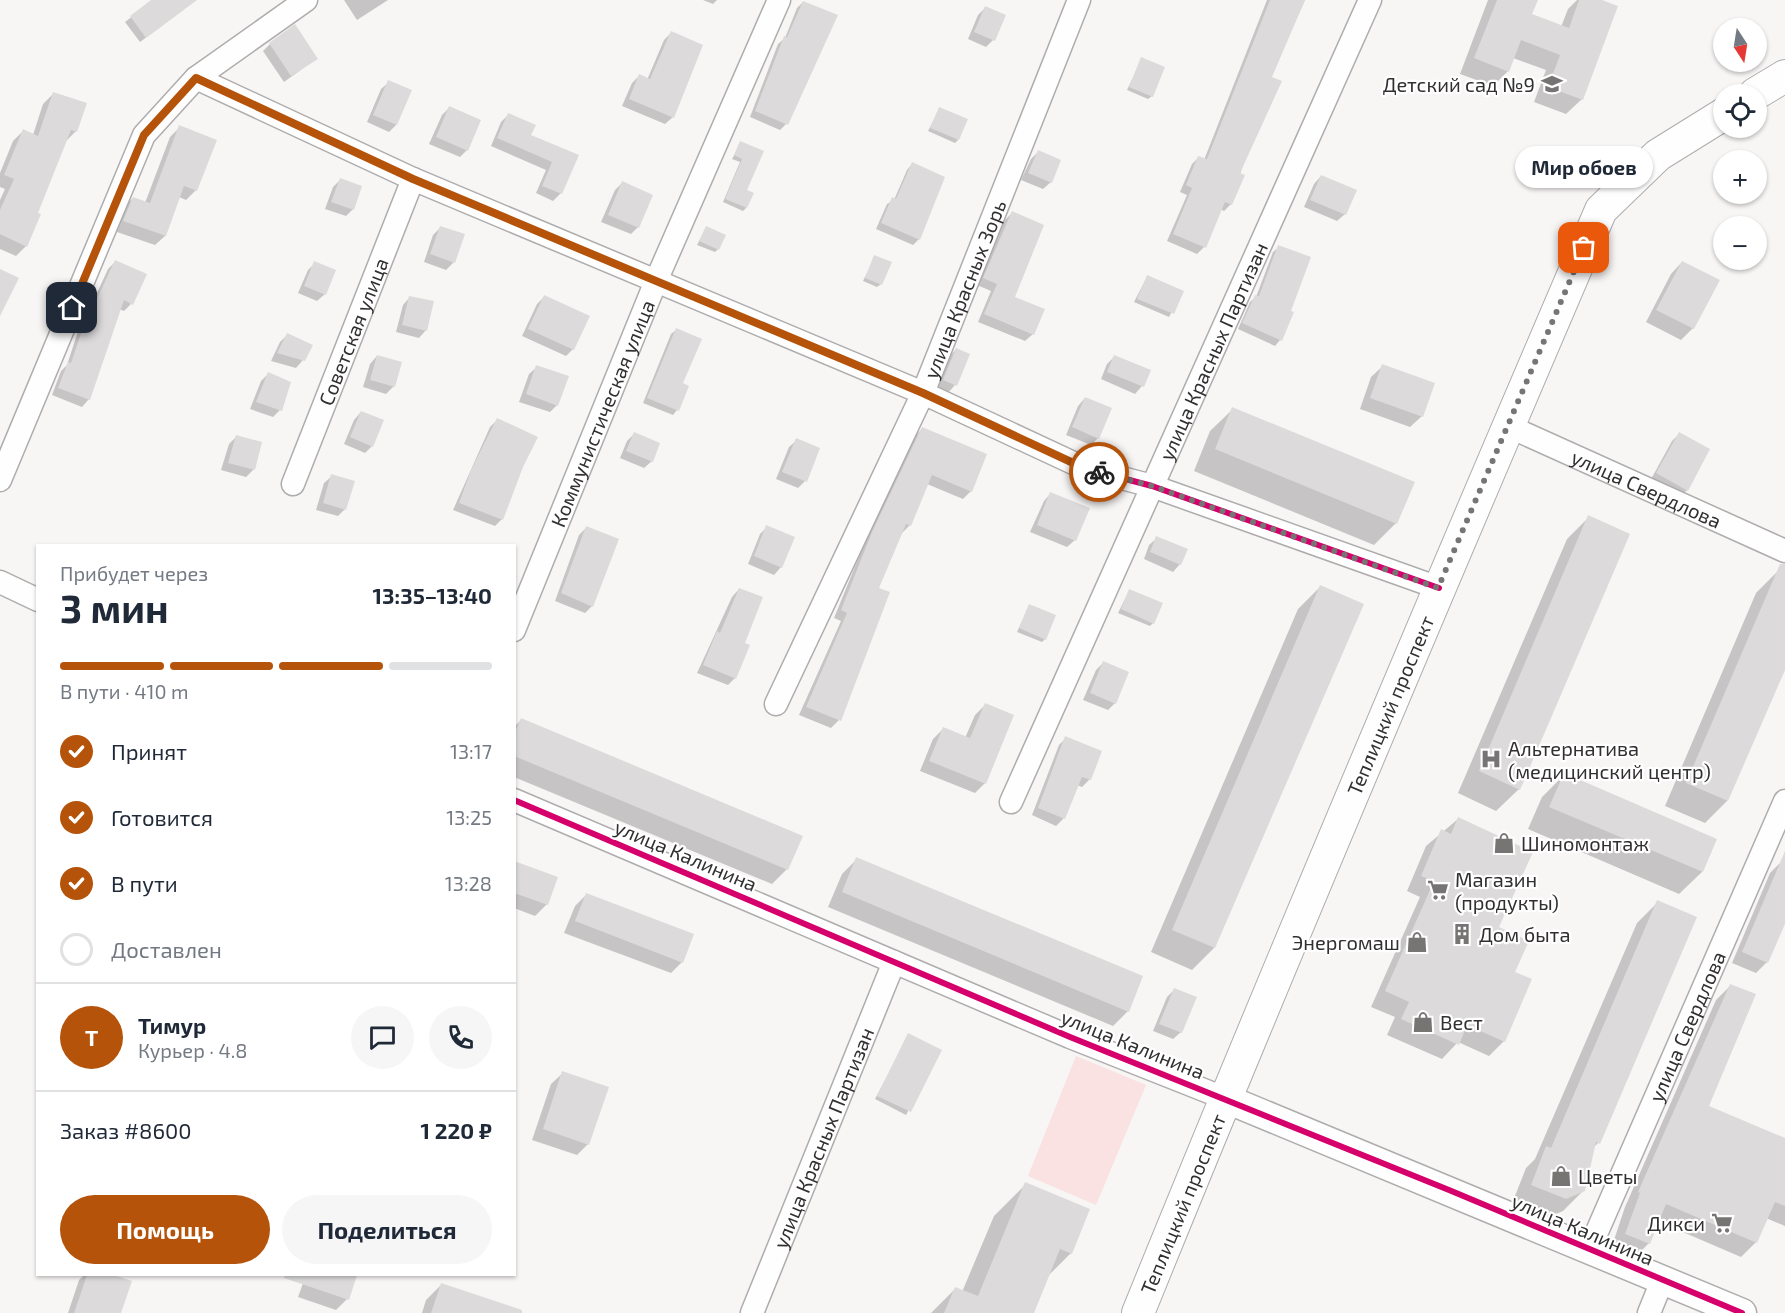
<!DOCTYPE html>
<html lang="ru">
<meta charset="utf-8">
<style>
body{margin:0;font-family:"Exo 2",sans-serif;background:#f6f6f7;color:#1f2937;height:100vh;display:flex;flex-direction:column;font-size:22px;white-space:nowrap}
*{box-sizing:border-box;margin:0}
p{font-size:20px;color:#747a83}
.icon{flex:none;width:33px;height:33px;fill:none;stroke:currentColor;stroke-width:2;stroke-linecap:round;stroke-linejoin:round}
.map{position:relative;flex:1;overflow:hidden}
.side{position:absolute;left:36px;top:544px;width:480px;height:732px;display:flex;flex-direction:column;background:#fff;border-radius:0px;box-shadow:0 2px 4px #0004}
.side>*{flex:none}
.needle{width:39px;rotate:168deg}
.controls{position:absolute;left:1713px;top:18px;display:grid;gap:12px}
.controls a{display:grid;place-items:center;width:54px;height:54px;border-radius:50%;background:#fff;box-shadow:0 2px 4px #0004;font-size:30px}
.pin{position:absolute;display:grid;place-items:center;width:51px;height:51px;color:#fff;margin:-26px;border-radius:12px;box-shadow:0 3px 9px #0006}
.courier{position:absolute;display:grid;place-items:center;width:60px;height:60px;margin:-30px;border:4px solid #b45309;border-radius:50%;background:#fff;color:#222;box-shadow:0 2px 8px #0007}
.bubble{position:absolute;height:42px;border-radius:21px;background:#fff;box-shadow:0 2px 4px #0004;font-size:20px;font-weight:700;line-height:42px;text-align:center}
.overview em{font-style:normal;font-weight:700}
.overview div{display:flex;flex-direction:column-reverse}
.overview{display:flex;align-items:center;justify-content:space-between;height:102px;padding:0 24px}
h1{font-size:39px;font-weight:700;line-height:45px}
.bar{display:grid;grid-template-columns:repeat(4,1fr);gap:9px 6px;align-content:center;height:72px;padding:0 24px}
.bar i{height:8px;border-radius:4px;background:#e0e1e3}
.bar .current{background:#b45309}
.bar p{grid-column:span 4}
.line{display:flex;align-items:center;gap:15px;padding:0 24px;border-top:2px solid #e0e1e3}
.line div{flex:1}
.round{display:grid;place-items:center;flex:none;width:63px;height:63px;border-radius:32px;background:#f6f6f7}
ol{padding:0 24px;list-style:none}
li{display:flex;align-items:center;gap:18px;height:66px}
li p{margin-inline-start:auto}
li .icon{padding:6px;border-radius:50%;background:#b45309;color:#fff;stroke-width:4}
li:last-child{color:#747a83}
li i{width:33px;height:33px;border:3px solid #e0e1e3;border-radius:50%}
.primary-button{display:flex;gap:12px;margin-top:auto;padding:12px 24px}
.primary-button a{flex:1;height:69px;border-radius:36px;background:#b45309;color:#fff;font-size:24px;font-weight:700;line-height:69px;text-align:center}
.primary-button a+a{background:#f6f6f7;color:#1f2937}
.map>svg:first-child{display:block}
.green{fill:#f9e2e1}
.shadow{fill:#0003}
.building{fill:#dcdada}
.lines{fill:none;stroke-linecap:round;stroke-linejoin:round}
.minor-casing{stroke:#aeacac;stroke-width:25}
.tertiary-casing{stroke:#aeacac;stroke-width:31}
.secondary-casing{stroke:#aeacac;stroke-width:34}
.minor{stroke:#fefefe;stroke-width:22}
.tertiary{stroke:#fefefe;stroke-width:28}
.secondary{stroke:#fefefe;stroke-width:32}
.cycleway-casing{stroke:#fff;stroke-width:10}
.cycleway{stroke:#d6006c;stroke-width:6}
.done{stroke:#777474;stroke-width:6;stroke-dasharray:0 10.8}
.route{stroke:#b45309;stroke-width:8}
.labels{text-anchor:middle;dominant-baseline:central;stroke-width:4.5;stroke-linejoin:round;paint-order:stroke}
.poi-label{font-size:20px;fill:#312f2f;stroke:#fff;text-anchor:start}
.street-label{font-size:20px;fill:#312f2f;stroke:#fff}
</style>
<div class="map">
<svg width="1785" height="1313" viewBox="0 0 1785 1313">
<rect width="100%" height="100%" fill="#f8f5f5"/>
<!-- green -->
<path class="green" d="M1076,1056L1146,1085L1096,1205L1028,1176Z"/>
<!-- shadow -->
<path class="shadow" d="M154,0H191L183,10L140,42L125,22Z
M344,0H388L357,20Z
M703,0H717L713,4Z
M1267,0H1305L1270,77L1231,204L1224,211L1220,209L1204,247L1197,254L1167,241L1187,195L1180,192L1192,164L1199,157L1204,160Z
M1488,0H1536L1530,15L1561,27L1568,9L1577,0H1598L1582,99L1566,114L1534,102L1546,70L1513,58L1508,71L1493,86L1460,74Z
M803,2L786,124L780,130L750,117L778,44L785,38L797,8Z
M985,8L993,40L986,47L968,39L978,15Z
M671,33L673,117L665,124L622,106L632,83L639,76L647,80L664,40Z
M270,44L316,59L284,82L263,51Z
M1142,59L1152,96L1148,99L1127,90Z
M389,82L410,91L396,125L389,132L367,122L381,89Z
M53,94L76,131L66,141L36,213L26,246L16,256L0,249V200L5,189L0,187V173L13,141L23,131L33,135L43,104Z
M449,108L467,150L460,157L429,144L442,115Z
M940,108L958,140L955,143L928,131Z
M508,115L529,135L577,156L561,193L553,201L536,193L546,170L491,146L501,122Z
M180,127L196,190L186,200L179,197L165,236L155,245L114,231L123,208L133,198L145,203L170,137Z
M741,143L746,208L743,211L723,202L740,162L732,159Z
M1038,152L1051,182L1043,189L1021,180L1031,159Z
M912,164L919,239L913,245L876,229L887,204L894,200L907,170Z
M1321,176L1345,214L1337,221L1304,207L1314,184Z
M340,180L353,209L346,216L325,209L333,187Z
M622,183L638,227L631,234L601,222L615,190Z
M1012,213L1013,297L1033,334L1025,341L978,322L991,291L977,285L1005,220Z
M441,227L463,235L453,263L446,270L424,262L433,235Z
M706,228L718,249L715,252L697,245Z
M1279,247L1280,340L1275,346L1238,329L1250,302L1256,297L1273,252Z
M875,257L881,284L877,287L863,281Z
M115,262L131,304L124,311L119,309L89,399L82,407L52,395L61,371L67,365L81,322L86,317L108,269Z
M1682,262L1718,281L1693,328L1681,340L1646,322L1671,274Z
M315,263L325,294L317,301L298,293L308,270Z
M1147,277L1182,292L1169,317L1134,302Z
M410,297L426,330L419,338L396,332L403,305Z
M544,297L573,349L566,356L522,336L537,304Z
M676,330L681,384L677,410L673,415L643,403L671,334Z
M287,335L303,360L296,368L271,361L280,342Z
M956,349L968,355L955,385L948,393L936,388L949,357Z
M377,356L394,386L386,394L363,387L370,364Z
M1114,357L1149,371L1142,386L1135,394L1101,379L1107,364Z
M1383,366L1422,416L1410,427L1360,409L1371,377Z
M537,367L557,405L550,412L519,402L529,374Z
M268,374L280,410L273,417L250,409L261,381Z
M1085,398L1098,438L1091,445L1066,435L1078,406Z
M1233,409L1396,523L1374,545L1194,471L1210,431Z
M361,412L372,446L365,453L344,444L354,420Z
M497,420L522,466L502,519L495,526L453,510L490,427Z
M922,429L971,491L963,499L927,484L910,525L902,533L877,589L839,720L831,728L799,715L841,621L834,618L865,542L914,437Z
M634,434L652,461L644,468L620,458L627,441Z
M1679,434L1687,490L1680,497L1650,481L1672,441Z
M236,437L261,443L253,470L246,477L221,470L229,444Z
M797,440L805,481L798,488L776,479L789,447Z
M332,476L345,509L338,516L316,510L324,483Z
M1051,493L1075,540L1067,547L1030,532L1044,501Z
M1589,517L1519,789L1496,811L1458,793L1567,539Z
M767,527L781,567L774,575L748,564L760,534Z
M586,528L592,606L585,613L555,601L579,535Z
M1157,538L1180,564L1173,572L1144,559L1149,545Z
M1778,571L1785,574V666L1727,801L1705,823L1665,806L1756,593Z
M1320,587L1214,948L1192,970L1151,952L1298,609Z
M739,589L743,644L735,678L728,685L697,673L732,597Z
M1129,591L1153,623L1150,626L1118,613Z
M1029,606L1045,639L1042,642L1017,632Z
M1103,663L1115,703L1108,710L1083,700L1096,670Z
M985,705V783L975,793L920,771L933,739L943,729L965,738L975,715Z
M521,720L787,869L772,884L514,777V727Z
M1066,738L1100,752L1089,780L1082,787L1077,785L1063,819L1056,826L1032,815L1059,745Z
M1564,775L1715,839L1702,872L1679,894L1528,829L1542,797Z
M1458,819L1513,972L1504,1041L1489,1056L1458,1042L1442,1059L1387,1035L1395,1017L1371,1007L1420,897L1407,891L1426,846Z
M857,859L1128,1011L1113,1026L828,907L842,874Z
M1781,862L1785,864V920L1767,962L1756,973L1732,963L1770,873Z
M514,863L547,904L535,916L514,908Z
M586,895L682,962L671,973L564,933L575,906Z
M1658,902L1598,1143L1593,1148L1584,1190L1563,1211L1545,1219L1511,1206L1526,1168L1535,1159L1637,923Z
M1731,985L1707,1107L1785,1140V1226L1766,1218L1756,1242L1741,1257L1657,1221L1649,1243L1634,1258L1611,1249L1625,1207L1716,1000Z
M1174,990L1181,1032L1173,1039L1153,1031L1167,997Z
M909,1035L940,1051L906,1115L875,1099Z
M563,1073L588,1144L577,1155L532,1140L551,1084Z
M1026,1184L1071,1253L1048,1276L1032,1313H931L955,1289L962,1292L994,1216Z
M84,1275H109L120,1313H68L79,1280Z
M306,1275H355L347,1299L336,1310L298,1297Z
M441,1285L515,1313H422L426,1300Z"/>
<!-- building -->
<path class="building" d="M151,0H197L146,38L130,16Z
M1270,0H1305L1272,77L1282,81L1240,173L1245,175L1232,205L1225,202L1206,248L1173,234L1192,188L1186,185L1198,156L1207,159Z
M1497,0H1538L1532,14L1569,28L1579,0H1602L1618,6L1583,100L1548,87L1560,55L1521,40L1509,72L1474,58Z
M803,1L838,15L788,125L755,111L784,36L787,37Z
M985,6L1006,15L995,41L974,32Z
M295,24L318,59L291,76L269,43Z
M671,31L703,45L674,118L629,99L639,74L650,79Z
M1141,57L1165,67L1153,97L1129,87Z
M388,80L412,90L397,125L373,115Z
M53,92L87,103L77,132L71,130L38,213L41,214L27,247L0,234V210L14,179L4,175L23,129L38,136Z
M449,106L481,120L468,151L436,137Z
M939,107L968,119L959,140L930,128Z
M508,113L536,125L531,135L579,155L562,194L542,186L552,162L497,138Z
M179,125L217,140L197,191L184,186L166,236L123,221L133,197L150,203Z
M740,141L764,151L747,190L754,193L747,208L725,199L742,159L734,155Z
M1038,150L1061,160L1052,183L1028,173Z
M912,162L945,177L920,240L881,223L892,197L896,199Z
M1321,175L1357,190L1346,215L1310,200Z
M340,178L362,186L354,210L331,202Z
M622,181L653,195L639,228L608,215Z
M1012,211L1044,225L1015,297L1045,309L1034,335L984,314L997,284L983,278Z
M440,226L465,234L455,263L430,254Z
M706,226L726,235L719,250L699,241Z
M1278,245L1311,257L1291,311L1294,312L1282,341L1242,323L1255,295L1259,296Z
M874,255L892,262L882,285L865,278Z
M115,260L147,274L133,305L124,300L90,400L58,388L68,362L71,363L88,313L90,314Z
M314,261L336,270L326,295L304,286Z
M1682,261L1720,280L1694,329L1656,310Z
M0,269L19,278L0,316Z
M1147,275L1184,291L1174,314L1137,299Z
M544,295L590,316L574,350L528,329Z
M409,296L434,301L427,331L402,325Z
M676,328L702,339L683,383L689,386L679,411L647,398Z
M287,333L313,345L305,361L277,353Z
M956,348L970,354L957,386L943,380Z
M377,355L402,362L395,387L370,380Z
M1114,355L1151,370L1144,387L1107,372Z
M1382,364L1435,383L1423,417L1370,398Z
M536,365L569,376L558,406L526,394Z
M268,372L291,382L282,411L256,402Z
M1085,397L1112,408L1099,439L1072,427Z
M1232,407L1415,482L1397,524L1215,449Z
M361,411L384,420L373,447L350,437Z
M497,418L538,437L523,467L503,520L459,503L471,470Z
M922,427L987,454L972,492L932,475L911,526L906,524L879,588L890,592L841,721L806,707L847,613L841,610L872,532Z
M634,432L660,443L653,462L626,451Z
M1679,432L1710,449L1688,491L1656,473Z
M236,435L262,442L255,470L228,463Z
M796,438L820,448L807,482L782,472Z
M331,474L355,481L346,510L323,503Z
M1050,492L1090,508L1076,541L1037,525Z
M1588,515L1630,534L1520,790L1479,771Z
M766,525L795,537L782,568L754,556Z
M586,526L619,539L593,607L561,593Z
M1156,536L1188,549L1181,565L1150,552Z
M1780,564H1785V670L1728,801L1686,783Z
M1320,585L1364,604L1215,948L1172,930Z
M739,588L763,597L745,643L750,645L736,679L703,665L717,631L720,633Z
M1129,589L1163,603L1154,624L1121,609Z
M1029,604L1056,615L1046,640L1019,628Z
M1103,661L1129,672L1116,704L1090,693Z
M985,703L1014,715L986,784L929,761L943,727L970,738Z
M521,718L803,836L788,870L514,756V734Z
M1065,736L1102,751L1091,780L1082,777L1065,819L1038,808Z
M1564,773L1717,839L1703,872L1549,807Z
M1458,817L1533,852L1499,927L1529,941L1515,972L1532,979L1505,1042L1467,1025L1459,1045L1401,1019L1409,1002L1385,991L1434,881L1421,876L1441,829L1451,834Z
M1785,851V924L1768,963L1742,952Z
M856,857L1143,976L1129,1012L842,892Z
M514,861L558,877L548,905L514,893Z
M586,893L694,934L683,963L575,921Z
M1657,900L1697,917L1600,1144L1596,1142L1585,1191L1566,1199L1531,1185L1546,1146L1551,1148Z
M1730,984L1756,994L1709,1106L1785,1138V1206L1775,1202L1757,1243L1666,1204L1650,1244L1625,1234L1640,1193L1638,1192Z
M1174,988L1197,997L1182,1033L1159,1024Z
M908,1033L942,1050L911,1112L877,1096Z
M562,1071L609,1087L589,1145L543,1129Z
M1025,1182L1090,1209L1072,1254L1060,1249L1034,1313H944L955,1287L978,1296Z
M87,1275H114L132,1281L121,1313H74Z
M285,1275H357L349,1300L284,1278Z
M441,1283L522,1310V1313H431Z"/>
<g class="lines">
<defs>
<g id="minor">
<path d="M196,78L413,179L923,393L1084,468L1152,486L1439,588"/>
<path id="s1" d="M1508,426L1785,551"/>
<path d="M0,480L144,135L196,78L306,0"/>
<path id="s2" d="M293,484L413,179"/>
<path d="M0,582L38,600"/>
<path id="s3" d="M514,630L656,281L779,0"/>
<path id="s4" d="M776,704L923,393L1079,0"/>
<path d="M514,800L1070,1037L1224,1098"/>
<path id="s5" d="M1011,802L1370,0"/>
<path id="s6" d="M1589,1250L1785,801"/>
<path id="s7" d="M752,1313L894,962"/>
<path d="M1649,1313L1662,1281"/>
</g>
<path id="tertiary" d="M1224,1098L1742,1313"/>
<g id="secondary">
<path d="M1755,94L1785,76"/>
<path id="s8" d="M1138,1313C1288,943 1444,576 1601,210L1658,155L1724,114"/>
</g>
</defs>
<!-- minor casing -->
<use href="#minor" class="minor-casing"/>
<!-- tertiary casing -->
<use href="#tertiary" class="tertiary-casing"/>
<!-- secondary casing -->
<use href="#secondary" class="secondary-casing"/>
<!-- minor -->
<use href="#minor" class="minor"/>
<!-- tertiary -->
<use href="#tertiary" class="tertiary"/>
<!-- secondary -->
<use href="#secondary" class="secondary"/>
<defs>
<path id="cycleway" d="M196,78L413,179L923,393L1084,468L1152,486L1439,588
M514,800L1070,1037L1449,1190L1742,1313"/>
</defs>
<!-- cycleway casing -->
<use href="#cycleway" class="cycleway-casing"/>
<!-- cycleway -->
<use href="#cycleway" class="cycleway"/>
</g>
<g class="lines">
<!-- done -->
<path class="done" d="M1099,472L1152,486L1438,588L1584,248"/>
<!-- route -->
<path class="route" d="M72,308L144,135L196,78L413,179L923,393L1084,468L1099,472"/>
</g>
<!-- icons -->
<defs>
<symbol id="school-bare" viewBox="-9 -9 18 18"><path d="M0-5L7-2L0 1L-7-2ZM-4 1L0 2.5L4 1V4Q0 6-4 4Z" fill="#777474" stroke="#fff" stroke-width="2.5" paint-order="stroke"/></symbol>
<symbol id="hospital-bare" viewBox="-9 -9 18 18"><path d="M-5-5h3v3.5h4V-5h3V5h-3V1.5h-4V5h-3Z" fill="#777474" stroke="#fff" stroke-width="2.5" paint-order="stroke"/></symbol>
<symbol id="shop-bare" viewBox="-9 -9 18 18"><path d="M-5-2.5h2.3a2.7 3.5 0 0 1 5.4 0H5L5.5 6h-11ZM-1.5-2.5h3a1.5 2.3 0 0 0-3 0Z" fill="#777474" stroke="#fff" stroke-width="2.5" paint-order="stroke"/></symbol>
<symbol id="supermarket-bare" viewBox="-9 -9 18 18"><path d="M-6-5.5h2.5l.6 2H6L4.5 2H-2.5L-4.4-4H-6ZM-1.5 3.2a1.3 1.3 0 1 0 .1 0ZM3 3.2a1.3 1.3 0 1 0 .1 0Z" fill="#777474" stroke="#fff" stroke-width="2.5" paint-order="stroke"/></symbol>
<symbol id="building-bare" viewBox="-9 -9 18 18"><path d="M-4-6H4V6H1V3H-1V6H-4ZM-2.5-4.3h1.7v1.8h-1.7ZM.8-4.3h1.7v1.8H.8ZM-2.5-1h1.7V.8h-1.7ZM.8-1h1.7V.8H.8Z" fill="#777474" stroke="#fff" stroke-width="2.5" paint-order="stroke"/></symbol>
</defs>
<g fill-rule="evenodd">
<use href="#school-bare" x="1537" y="69" width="30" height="30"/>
<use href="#hospital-bare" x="1476" y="744" width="30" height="30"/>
<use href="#shop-bare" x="1489" y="828" width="30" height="30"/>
<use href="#supermarket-bare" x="1423" y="875" width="30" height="30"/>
<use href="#building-bare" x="1447" y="919" width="30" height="30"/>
<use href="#shop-bare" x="1402" y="927" width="30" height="30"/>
<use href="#shop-bare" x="1408" y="1007" width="30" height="30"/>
<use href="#shop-bare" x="1546" y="1161" width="30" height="30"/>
<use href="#supermarket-bare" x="1707" y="1208" width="30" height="30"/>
</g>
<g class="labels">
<!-- poi labels -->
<g class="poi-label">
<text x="1535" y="84" text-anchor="end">Детский сад №9</text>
<text x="1508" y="748">Альтернатива<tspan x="1508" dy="23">(медицинский центр)</tspan></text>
<text x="1521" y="843">Шиномонтаж</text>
<text x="1455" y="879">Магазин<tspan x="1455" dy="23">(продукты)</tspan></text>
<text x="1479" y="934">Дом быта</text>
<text x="1400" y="942" text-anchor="end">Энергомаш</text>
<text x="1440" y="1022">Вест</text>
<text x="1578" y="1176">Цветы</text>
<text x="1705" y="1223" text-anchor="end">Дикси</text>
</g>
<!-- street labels -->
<g class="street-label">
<text stroke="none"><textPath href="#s4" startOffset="456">улица Красных Зорь</textPath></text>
<text stroke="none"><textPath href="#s2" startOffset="164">Советская улица</textPath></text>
<text stroke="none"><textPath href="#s5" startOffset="494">улица Красных Партизан</textPath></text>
<text stroke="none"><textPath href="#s3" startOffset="234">Коммунистическая улица</textPath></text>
<text stroke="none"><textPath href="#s1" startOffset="152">улица Свердлова</textPath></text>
<text stroke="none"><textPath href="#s8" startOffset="658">Теплицкий проспект</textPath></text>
<text transform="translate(686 855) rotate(23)">улица Калинина</text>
<text stroke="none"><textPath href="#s6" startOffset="244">улица Свердлова</textPath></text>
<text transform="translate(1133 1044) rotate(22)">улица Калинина</text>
<text stroke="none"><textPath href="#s7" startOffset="189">улица Красных Партизан</textPath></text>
<text stroke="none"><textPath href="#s8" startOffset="118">Теплицкий проспект</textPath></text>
<text transform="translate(1583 1229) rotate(23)">улица Калинина</text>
</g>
</g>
</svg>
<div class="controls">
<a><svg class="needle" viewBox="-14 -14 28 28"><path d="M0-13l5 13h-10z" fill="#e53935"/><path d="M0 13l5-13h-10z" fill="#747a83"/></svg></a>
<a><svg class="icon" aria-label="locate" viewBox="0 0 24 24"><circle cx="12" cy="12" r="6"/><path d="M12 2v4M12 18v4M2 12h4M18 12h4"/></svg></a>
<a>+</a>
<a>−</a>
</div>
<div class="pin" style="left:1584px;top:248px;background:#ea580c"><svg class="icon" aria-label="bag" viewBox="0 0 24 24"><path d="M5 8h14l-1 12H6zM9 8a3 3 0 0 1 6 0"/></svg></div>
<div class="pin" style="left:72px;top:308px;background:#1f2937"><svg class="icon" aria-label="home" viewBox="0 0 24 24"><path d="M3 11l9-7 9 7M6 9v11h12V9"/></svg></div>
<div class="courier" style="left:1099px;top:472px"><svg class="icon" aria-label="bike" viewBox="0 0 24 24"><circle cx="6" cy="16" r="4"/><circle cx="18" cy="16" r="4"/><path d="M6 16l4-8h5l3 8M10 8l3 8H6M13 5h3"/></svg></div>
<div class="bubble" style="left:1515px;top:146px;width:138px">Мир обоев</div>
<section class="side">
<div class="overview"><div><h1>3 мин</h1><p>Прибудет через</p></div><em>13:35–13:40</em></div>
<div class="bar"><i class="current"></i><i class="current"></i><i class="current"></i><i></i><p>В пути · 410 m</p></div>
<ol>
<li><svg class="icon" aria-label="check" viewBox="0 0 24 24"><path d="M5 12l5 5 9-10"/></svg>Принят<p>13:17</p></li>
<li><svg class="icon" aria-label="check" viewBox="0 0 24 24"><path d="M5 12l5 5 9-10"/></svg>Готовится<p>13:25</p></li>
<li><svg class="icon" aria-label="check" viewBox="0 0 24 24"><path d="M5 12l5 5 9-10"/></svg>В пути<p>13:28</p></li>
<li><i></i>Доставлен</li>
</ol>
<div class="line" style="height:108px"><b class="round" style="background:#b45309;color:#fff">Т</b><div><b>Тимур</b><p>Курьер · 4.8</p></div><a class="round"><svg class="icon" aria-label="chat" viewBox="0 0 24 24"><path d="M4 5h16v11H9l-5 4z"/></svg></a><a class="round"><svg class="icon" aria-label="phone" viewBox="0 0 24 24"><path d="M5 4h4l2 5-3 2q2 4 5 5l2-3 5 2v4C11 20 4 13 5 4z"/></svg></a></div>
<div class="line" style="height:78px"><div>Заказ #8600</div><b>1 220 ₽</b></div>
<div class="primary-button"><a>Помощь</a><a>Поделиться</a></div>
</section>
</div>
